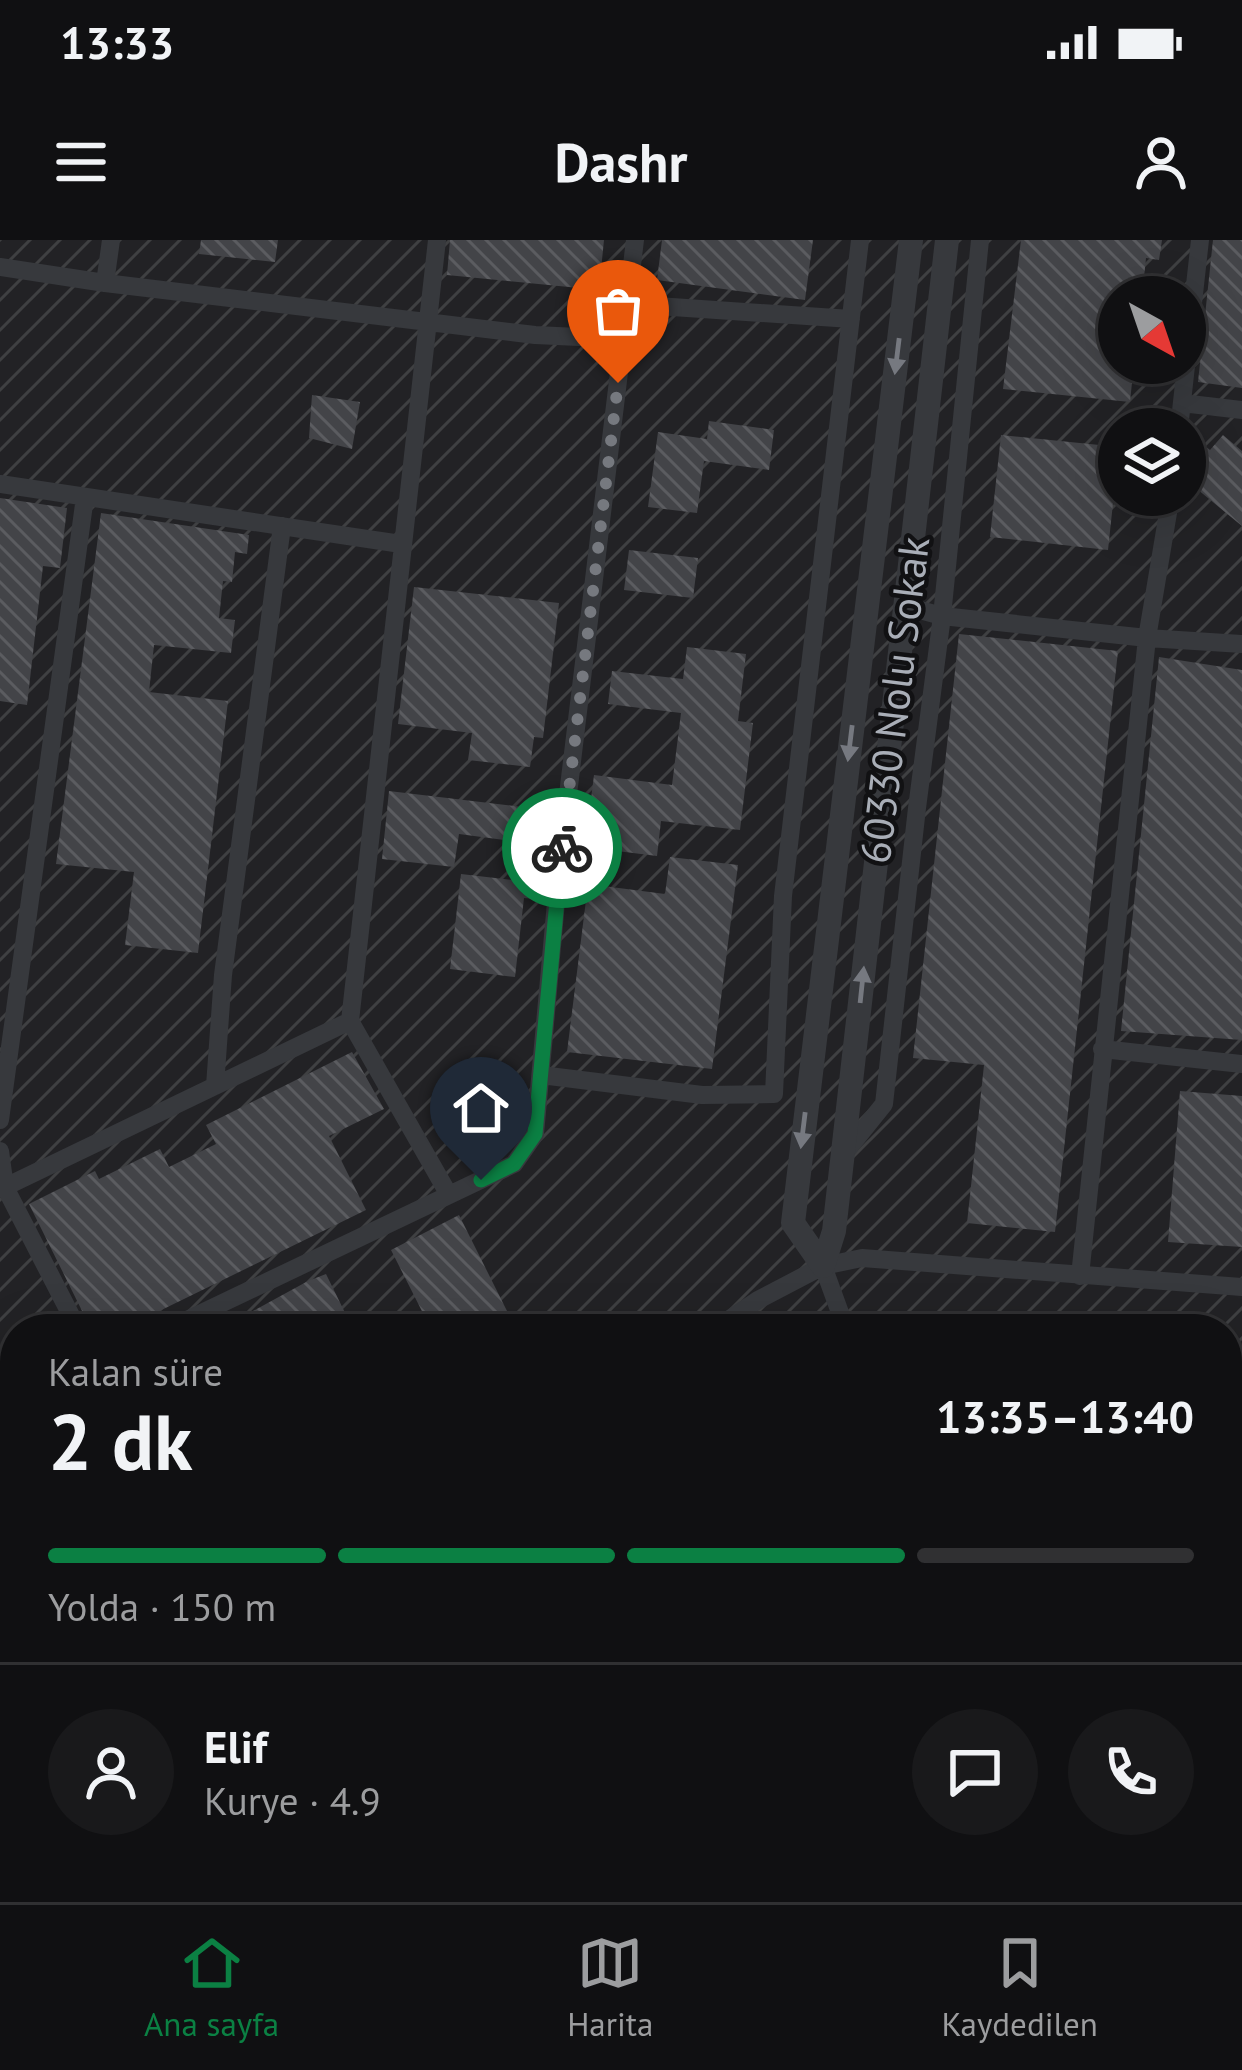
<!DOCTYPE html>
<html lang="tr">
<meta charset="utf-8">
<style>
body{margin:0;font-family:"PT Sans",sans-serif;background:#19191b;color:#f1f3f6;height:100vh;display:flex;flex-direction:column;font-size:45px;white-space:nowrap}
*{box-sizing:border-box;margin:0}
p{font-size:39px;color:#9c9d9f}
.icon{flex:none;width:66px;height:66px;fill:none;stroke:currentColor;stroke-width:2;stroke-linecap:round;stroke-linejoin:round}
.map{position:relative;flex:1;overflow:hidden}
.panel{position:absolute;left:0px;top:1074px;width:1242px;height:588px;display:flex;flex-direction:column;background:#101012;border-radius:48px 48px 0 0;box-shadow:0 12px 48px #0002,0 0 0 3px #303032}
.panel>*{flex:none}
.needle{width:78px;rotate:140deg}
.buttons{position:absolute;left:1098px;top:36px;display:grid;gap:24px}
.buttons a{display:grid;place-items:center;width:108px;height:108px;border-radius:50%;background:#101012;box-shadow:0 12px 48px #0002,0 0 0 3px #303032;font-size:60px}
.pin{position:absolute;display:grid;place-items:center;width:102px;height:102px;color:#fff;margin:-123px -51px;border-radius:50% 50% 50% 0;rotate:-45deg;box-shadow:0 0 12px #0007}
.pin .icon{rotate:45deg}
.courier{position:absolute;display:grid;place-items:center;width:120px;height:120px;margin:-60px;border:9px solid #0b8043;border-radius:50%;background:#fff;color:#222;box-shadow:0 3px 15px #0007}
.overview em{font-style:normal;font-weight:700}
.overview div{display:flex;flex-direction:column-reverse}
.overview{display:flex;align-items:center;justify-content:space-between;height:204px;padding:0 48px}
h1{font-size:78px;font-weight:700;line-height:90px}
.bar{display:grid;grid-template-columns:repeat(4,1fr);gap:18px 12px;align-content:center;height:144px;padding:0 48px}
.bar i{height:15px;border-radius:9px;background:#303032}
.bar .active{background:#0b8043}
.bar p{grid-column:span 4}
.line{display:flex;align-items:center;gap:30px;padding:0 48px;border-top:3px solid #303032}
.line div{flex:1}
.round{display:grid;place-items:center;flex:none;width:126px;height:126px;border-radius:63px;background:#19191b}
.status{display:flex;justify-content:space-between;align-items:center;height:84px;padding:0 60px;background:#101012;direction:ltr}
.status svg{height:33px;fill:currentColor}
header{display:flex;justify-content:space-between;align-items:center;height:156px;padding:0 48px;background:#101012;font-size:54px;font-weight:700}
.tab-bar{display:flex;justify-content:space-around;align-items:center;height:168px;border-top:3px solid #303032;background:#101012;font-size:33px;color:#9c9d9f}
.tab-bar a{display:grid;justify-items:center;gap:6px}
.tab-bar .active{color:#0b8043}
.map>svg:first-child{display:block}
.industrial{fill:url(#industrial-furrows);fill-rule:evenodd}
.building{fill:url(#building-back-hatch)}
.lines{fill:none;stroke-linecap:round;stroke-linejoin:round}
.minor{stroke:#37393d;stroke-width:18}
.tertiary{stroke:#37393d;stroke-width:24}
.oneway{fill:#767980}
.done{stroke:#76797f;stroke-width:12;stroke-dasharray:0 21.6}
.route{stroke:#0b8043;stroke-width:15}
.labels{text-anchor:middle;dominant-baseline:central;stroke-width:9;stroke-linejoin:round;paint-order:stroke}
.street-label{font-size:42px;fill:#a9aeb7;stroke:#111113}
</style>
<div class="status"><b>13:33</b><svg viewBox="0 0 49 12"><path d="M0 12V9h3v3zM5 12V6h3v6zM10 12V3h3v9zM15 12V0h3v12zM26 1h20v11H26zM47 4h2v5h-2z"/></svg></div>
<header><svg class="icon" aria-label="menu" viewBox="0 0 24 24"><path d="M4 6h16M4 12h16M4 18h16"/></svg>Dashr<svg class="icon" aria-label="person" viewBox="0 0 24 24"><circle cx="12" cy="8" r="4"/><path d="M4 21q1-7 8-7t8 7"/></svg></header>
<div class="map">
<svg width="1242" height="1662" viewBox="0 0 1242 1662">
<defs>
<pattern id="industrial-furrows" width="10" height="10" patternUnits="userSpaceOnUse" patternTransform="scale(3)"><rect width="10" height="10" fill="#222225"/><path d="M-1 1l2-2M0 10L10 0M9 11l2-2" fill="none" stroke="#3f4042"/></pattern>
<pattern id="building-back-hatch" width="6" height="6" patternUnits="userSpaceOnUse" patternTransform="scale(3)"><rect width="6" height="6" fill="#434448"/><path d="M-1 5l2 2M0 0l6 6M5-1l2 2" fill="none" stroke="#5b5c60"/></pattern>
</defs>
<rect width="100%" height="100%" fill="#161618"/>
<!-- industrial -->
<path class="industrial" d="M0,0H1242V1662H0ZM1119,57H1185V123H1119ZM1119,189H1185V255H1119ZM15,1089H1227V1647H15Z"/>
<!-- building -->
<path class="building" d="M201,0H278L275,22L199,14Z
M450,0H604L599,50L447,35Z
M662,0H813L805,60L657,40Z
M1021,0H1162L1159,20L1146,18L1142,57H1119V123H1134L1130,162L1003,149Z
M1213,0H1242V148L1198,142Z
M312,155L360,162L352,209L309,198Z
M709,181L774,190L769,230L704,221L697,273L648,267L658,192L707,199Z
M1001,195L1119,207L1108,310L990,297Z
M1223,195L1242,211V286L1186,240L1198,226L1193,221L1205,206L1210,210Z
M0,258L67,268L60,328L43,326L27,465L0,461Z
M101,273L249,295L247,314L235,312L232,342L223,341L219,378L235,380L231,413L154,405L149,452L228,461L198,713L125,705L134,632L56,624Z
M629,310L698,318L693,358L624,350Z
M414,347L559,363L543,498L534,497L530,527L468,520L472,493L398,484Z
M959,394L1118,411L1055,992L967,983L984,825L913,818Z
M687,407L746,414L738,481L753,483L740,590L661,581L657,616L585,607L594,535L672,545L681,473L608,464L612,431L683,439Z
M1159,417L1242,430V800L1121,791Z
M389,551L531,568L527,603L459,594L454,627L382,619Z
M670,617L738,625L712,829L567,812L588,644L665,654Z
M461,634L537,643L535,659L524,658L515,737L450,729Z
M352,812L384,869L329,896L366,970L141,1080L138,1075L109,1089H91L29,964L95,931L99,939L160,909L169,927L216,904L206,885Z
M1180,851L1242,856V1007L1168,1002Z
M459,975L516,1089H431L391,1010Z
M326,1034L353,1089H220L308,1041Z
M15,1102V1142L0,1149V1109Z
M0,1192L15,1222V1361L0,1368Z
M1242,1280V1319L1227,1324V1285Z
M619,1647H645L650,1662H582L581,1659Z
M799,1647H946L951,1662H762Z"/>
<g class="lines">
<!-- minor -->
<path class="minor" d="M437,0L350,781L449,955
M0,27L105,43L535,95L623,99
M105,43L111,0
M628,64L851,79
M1182,163L1242,170
M1179,189L1200,0
M0,244L401,304
M905,366L942,376L1147,398L1242,404
M1102,809L1242,824
M541,835L702,855L774,854L783,656L860,0
M215,846L223,735L282,286
M0,880L85,257
M0,911L5,947L350,781
M843,915L884,864L917,568L942,376L980,0
M5,947L78,1089
M823,1026L846,1089
M1080,1036L1147,398L1171,255
M168,1089L514,924L535,894L559,629L635,0
M715,1089L758,1060L823,1026L862,1018L1242,1047
M0,1172L15,1165
M1227,1258L1242,1253
M1227,1413L1242,1408
M0,1446L15,1486
M1227,1569L1242,1564
M76,1647L81,1662
M563,1647L568,1662
M1031,1647L1036,1662
M0,1657L27,1647"/>
<!-- tertiary -->
<path class="tertiary" d="M823,1026L793,983L911,0
M823,1026L834,991L947,0"/>
</g>
<!-- one-way arrows -->
<defs><path id="oneway-solid" d="M-6-.8H1V-3.2L6.5 0L1 3.2V.8H-6Z" transform="scale(3)"/></defs>
<g class="oneway">
<use href="#oneway-solid" transform="translate(897 116) rotate(97)"/>
<use href="#oneway-solid" transform="translate(850 503) rotate(97)"/>
<use href="#oneway-solid" transform="translate(862 745) rotate(-84)"/>
<use href="#oneway-solid" transform="translate(803 890) rotate(97)"/>
</g>
<g class="lines">
<!-- done -->
<path class="done" d="M562,608L618,143"/>
<!-- route -->
<path class="route" d="M481,940L514,924L535,894L562,608"/>
</g>
<g class="labels">
<!-- street labels -->
<g class="street-label">
<text transform="translate(894 460) rotate(-83)">60330 Nolu Sokak</text>
</g>
</g>
</svg>
<div class="buttons">
<a><svg class="needle" viewBox="-14 -14 28 28"><path d="M0-13l5 13h-10z" fill="#e53935"/><path d="M0 13l5-13h-10z" fill="#9c9d9f"/></svg></a>
<a><svg class="icon" aria-label="layers" viewBox="0 0 24 24"><path d="M12 4l9 5-9 5-9-5zM3 14l9 5 9-5"/></svg></a>
</div>
<div class="pin" style="left:618px;top:143px;background:#ea580c"><svg class="icon" aria-label="bag" viewBox="0 0 24 24"><path d="M5 8h14l-1 12H6zM9 8a3 3 0 0 1 6 0"/></svg></div>
<div class="pin" style="left:481px;top:940px;background:#1f2937"><svg class="icon" aria-label="home" viewBox="0 0 24 24"><path d="M3 11l9-7 9 7M6 9v11h12V9"/></svg></div>
<div class="courier" style="left:562px;top:608px"><svg class="icon" aria-label="bike" viewBox="0 0 24 24"><circle cx="6" cy="16" r="4"/><circle cx="18" cy="16" r="4"/><path d="M6 16l4-8h5l3 8M10 8l3 8H6M13 5h3"/></svg></div>
<section class="panel">
<div class="overview"><div><h1>2 dk</h1><p>Kalan süre</p></div><em>13:35–13:40</em></div>
<div class="bar"><i class="active"></i><i class="active"></i><i class="active"></i><i></i><p>Yolda · 150 m</p></div>
<div class="line" style="height:216px"><a class="round"><svg class="icon" aria-label="person" viewBox="0 0 24 24"><circle cx="12" cy="8" r="4"/><path d="M4 21q1-7 8-7t8 7"/></svg></a><div><b>Elif</b><p>Kurye · 4.9</p></div><a class="round"><svg class="icon" aria-label="chat" viewBox="0 0 24 24"><path d="M4 5h16v11H9l-5 4z"/></svg></a><a class="round"><svg class="icon" aria-label="phone" viewBox="0 0 24 24"><path d="M5 4h4l2 5-3 2q2 4 5 5l2-3 5 2v4C11 20 4 13 5 4z"/></svg></a></div>
</section>
</div>
<nav class="tab-bar">
<a class="active"><svg class="icon" aria-label="home" viewBox="0 0 24 24"><path d="M3 11l9-7 9 7M6 9v11h12V9"/></svg>Ana sayfa</a>
<a><svg class="icon" aria-label="map" viewBox="0 0 24 24"><path d="M3 6l6-2 6 2 6-2v14l-6 2-6-2-6 2zM9 4v14M15 6v14"/></svg>Harita</a>
<a><svg class="icon" aria-label="saved" viewBox="0 0 24 24"><path d="M7 4h10v16l-5-4-5 4z"/></svg>Kaydedilen</a>
</nav>
